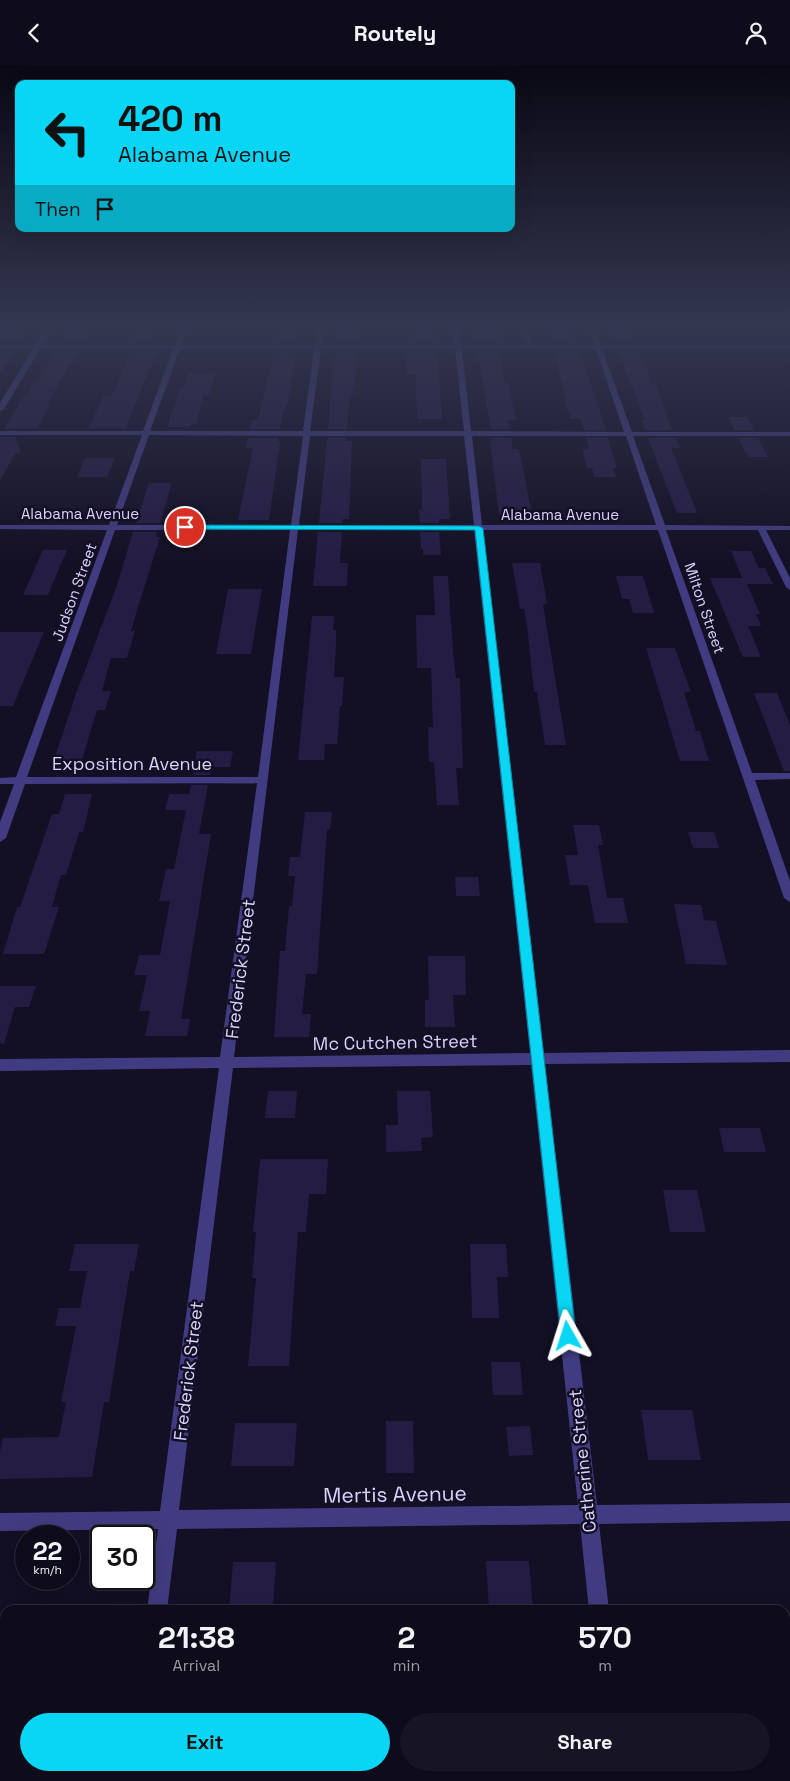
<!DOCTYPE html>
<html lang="en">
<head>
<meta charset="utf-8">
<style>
	body { margin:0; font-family:"Space Grotesk",sans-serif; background:#171424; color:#f1f3f6; height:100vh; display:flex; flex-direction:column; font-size:19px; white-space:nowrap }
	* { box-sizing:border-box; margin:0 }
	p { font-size:16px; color:#9b9ba3 }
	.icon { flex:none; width:28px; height:28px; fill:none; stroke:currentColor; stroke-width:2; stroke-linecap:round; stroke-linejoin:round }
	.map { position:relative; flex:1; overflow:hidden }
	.side { position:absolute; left:0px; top:1540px; width:790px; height:176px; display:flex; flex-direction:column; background:#0e0b1b; border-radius:15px 15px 0 0; box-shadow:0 5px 20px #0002,0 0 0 1px #2e2b3a }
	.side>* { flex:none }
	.guide { position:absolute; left:15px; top:15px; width:500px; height:152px; border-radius:10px; box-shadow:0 5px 20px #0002,0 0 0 1px #2e2b3a; background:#09d6f4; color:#111; overflow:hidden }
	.speed { position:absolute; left:15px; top:1460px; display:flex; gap:10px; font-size:25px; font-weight:700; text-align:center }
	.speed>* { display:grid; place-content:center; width:65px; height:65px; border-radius:50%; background:#0e0b1b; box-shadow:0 5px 20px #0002,0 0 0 1px #2e2b3a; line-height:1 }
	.speed small { font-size:12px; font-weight:400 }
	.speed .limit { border:2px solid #111; border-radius:8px; background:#fff; color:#111 }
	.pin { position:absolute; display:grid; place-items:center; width:42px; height:42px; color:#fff; margin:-21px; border:2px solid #fff; border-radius:50%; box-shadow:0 1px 5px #0007 }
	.me { position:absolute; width:55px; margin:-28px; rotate:354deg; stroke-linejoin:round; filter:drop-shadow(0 0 4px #0008) }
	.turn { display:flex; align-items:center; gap:18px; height:105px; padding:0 20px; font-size:22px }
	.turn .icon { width:65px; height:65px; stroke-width:2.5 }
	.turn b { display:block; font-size:35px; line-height:42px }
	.then { display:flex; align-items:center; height:48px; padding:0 20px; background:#0003; gap:10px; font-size:19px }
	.eta { display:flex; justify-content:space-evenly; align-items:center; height:85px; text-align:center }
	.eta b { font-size:30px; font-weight:800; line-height:35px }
	.action { display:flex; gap:10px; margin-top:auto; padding:10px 20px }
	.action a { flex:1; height:58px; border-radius:30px; background:#09d6f4; color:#111; font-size:20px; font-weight:800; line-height:58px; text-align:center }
	.action a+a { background:#171424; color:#f1f3f6 }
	header { display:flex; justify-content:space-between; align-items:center; height:65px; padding:0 20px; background:#0e0b1b; font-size:22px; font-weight:800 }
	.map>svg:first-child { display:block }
</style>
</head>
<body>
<header><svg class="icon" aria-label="back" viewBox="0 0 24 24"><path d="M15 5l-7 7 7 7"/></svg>Routely<svg class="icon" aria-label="person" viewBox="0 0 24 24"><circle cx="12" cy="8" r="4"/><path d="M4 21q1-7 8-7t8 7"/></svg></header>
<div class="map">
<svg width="790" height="1716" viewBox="0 0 790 1716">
	<rect width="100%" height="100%" fill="#130f24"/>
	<!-- building -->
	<g fill="#251c44">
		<path d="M0,263H29L20,278H0Z"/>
		<path d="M138,263H156L149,278H131Z"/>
		<path d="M413,263H434L437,278H406V273H413Z"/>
		<path d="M474,263H500L502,278H476Z"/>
		<path d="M548,263H569L574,278H552Z"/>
		<path d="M338,265H359L358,278H337Z"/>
		<path d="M67,266H88L82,278H60Z"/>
		<path d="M278,266H299L297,278H276Z"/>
		<path d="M611,266H629L635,278H615Z"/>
		<path d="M0,286H15L0,310Z"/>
		<path d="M55,286H78L47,339H50L37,363L4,364L24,331H26L35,315H38Z"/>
		<path d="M128,286L156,287L126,363H89L103,331H112L129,292H125Z"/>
		<path d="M274,286H296L288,337L285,345H283L280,364H250L252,355H258Z"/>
		<path d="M336,286H358L353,330H349L347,364H328L333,294H335Z"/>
		<path d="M406,286H437L442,354H417L416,310H407Z"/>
		<path d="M477,286H499L505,318H509L516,355H508L510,364H491Z"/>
		<path d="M554,286L580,287L606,365H584L581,354H570Z"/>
		<path d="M618,286H639L652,318H655L672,365H645L642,355H645Z"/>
		<path d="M188,308H216L209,330L204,329L196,359H191L190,362H167L180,324H183Z"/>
		<path d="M728,352H747L754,365H734Z"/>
		<path d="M0,372H16L21,388L15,389L0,416Z"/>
		<path d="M248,373H278V377H280L269,455H238L253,383H246Z"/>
		<path d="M327,373H346V376H352L349,454H343L342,458H319Z"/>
		<path d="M493,373H511L513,384H519L532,450H499L490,375H493Z"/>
		<path d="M586,373H608L617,403H613L616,412H594L592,403H587L582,384H589Z"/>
		<path d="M648,373H676L680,383H671L697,448H677Z"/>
		<path d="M738,373H758L768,392H748Z"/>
		<path d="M85,393H115L107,412H77Z"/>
		<path d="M421,394H446L450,454H439V458H420L419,445H422Z"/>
		<path d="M149,418H172L160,458H136Z"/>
		<path d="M133,467H157L156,472H160L135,552L131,566H135L127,593H111L102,626H111L105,645H97L82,695H54L77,626L116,523Z"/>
		<path d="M318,467H342L340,498H348L347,521H313Z"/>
		<path d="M420,467H439L441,490H423V484H421Z"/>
		<path d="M43,485H67L48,530H23Z"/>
		<path d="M731,486H751L759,503H765L773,519H747L760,549H756L761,561H748L761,592H743L710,513H742Z"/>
		<path d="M512,498H540L547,539H543L566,680H545L537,627H534L527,561L524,544H520Z"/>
		<path d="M433,511H448L453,586L456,613H460L463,703H456L459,740H437L434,697H429L428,662H433L431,603H417L416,550H435Z"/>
		<path d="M616,511H643L654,548H633L629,534H622Z"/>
		<path d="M228,524H262L251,589H216Z"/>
		<path d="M312,551H334L333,565H336V581L334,612H344L342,641H340L337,679H325L324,695H298Z"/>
		<path d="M0,567H44L13,641H0Z"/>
		<path d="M646,583H675L691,627H684L696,666H700L709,696H680Z"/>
		<path d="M754,628H777L790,660V706H784Z"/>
		<path d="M197,686H233L230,702H212L210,710H193Z"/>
		<path d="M191,720H208L199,769H211L181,954H190L187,971H145L150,946H139L147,910H134L139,890H160L170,836H159L166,804H174L186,745H165L169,729H189Z"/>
		<path d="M65,729H92L83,767H79L66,810H61L52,842H59L44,889H3L17,842H20L52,749H59Z"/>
		<path d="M305,747H332L330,764H327L317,909H306L302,949H311L309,972H274L280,886H285L289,841H292L295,811H288L290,792H300Z"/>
		<path d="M573,760H599L603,780H598L607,833H623L628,858H595L588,820H570L565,790H578Z"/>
		<path d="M688,767H714L719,783H693Z"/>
		<path d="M455,812H478L480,831H456Z"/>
		<path d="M674,839L701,840L704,855L716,856L727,900L686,899Z"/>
		<path d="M428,891H465L466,930H453L455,962H425V935H429Z"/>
		<path d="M0,921H36L29,942H15L4,979L0,978Z"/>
		<path d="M268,1026H297L295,1053H265Z"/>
		<path d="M397,1026H430L433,1072L421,1073L422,1086L386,1087V1060H398Z"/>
		<path d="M719,1063H760L766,1087H724Z"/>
		<path d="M260,1094H328L326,1129H309L306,1167H298L289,1301H248L256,1213H252L256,1167H253Z"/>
		<path d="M663,1125H697L706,1167H670Z"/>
		<path d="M75,1179H139L134,1206H130L109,1337H104L92,1412L0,1414V1386L3,1373L59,1372L66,1337H61L76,1261H55L59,1243H80L87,1206H69Z"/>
		<path d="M470,1179H506L508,1212H497L499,1253H472Z"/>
		<path d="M491,1297H520L523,1330H493Z"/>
		<path d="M641,1345H692L701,1395H648Z"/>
		<path d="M386,1356H413L414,1408H386Z"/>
		<path d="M235,1358H297L294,1401H231Z"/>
		<path d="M530,1361L533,1390L509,1391L506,1362Z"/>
		<path d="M486,1496H529L533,1545H489Z"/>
		<path d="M233,1497H276L273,1545H229Z"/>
	</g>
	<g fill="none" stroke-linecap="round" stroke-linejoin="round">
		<!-- service -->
		<path fill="#413c81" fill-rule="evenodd" d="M521,263H527L532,283L527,282Z"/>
		<!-- minor -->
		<g fill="#413c81" fill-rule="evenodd">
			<path d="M46,263H52L42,280H175L181,263H187L181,280H315L317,263H323L321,280H455L453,263H459L461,280H595L589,263H595L601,280H790V284H602L632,367H790V371H633L665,460L790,461V465H766L790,513V525L786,522L758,465H666L752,708H790V714L755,715L790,816V837L784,833L658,465H483L544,988L790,985V997L545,999L597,1440L790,1438V1456L599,1459L609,1545H589L580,1459L177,1464L167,1545H147L158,1464L0,1466V1448L160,1446L219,1003L0,1006V994L220,992L257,718L25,719L6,773L0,777V757L14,719H0V713L16,712L107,465L0,464V460H109L142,370H0V366H143L173,284H40L4,344L0,346V338L33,284H0V280H35ZM180,284H314L303,366H150ZM321,284H455L464,366H310ZM462,284H596L624,367L471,366ZM149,370L303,371L291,460H117ZM310,371H464L474,460H299ZM472,371H626L656,460H482ZM115,465H290L258,712H27ZM298,465H474L530,988L234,992ZM531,1000L578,1440L179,1445L233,1003Z"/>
			<rect x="125" y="1711" width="22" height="5"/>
			<path d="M606,1711H628L629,1716H607Z"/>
		</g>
	</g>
	<!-- sky -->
	<linearGradient id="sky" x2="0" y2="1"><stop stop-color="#0a0814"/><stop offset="0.52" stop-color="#333750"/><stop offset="1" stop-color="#333750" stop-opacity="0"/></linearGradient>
	<rect width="790" height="503" fill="url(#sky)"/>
	<!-- route -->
	<path fill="#09d6f4" stroke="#068b9f" d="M182,460L479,461L483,463L576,1271L574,1277L568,1279L563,1277L561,1271L475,465L185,464L181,462Z"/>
	<g text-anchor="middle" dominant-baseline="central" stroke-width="5" stroke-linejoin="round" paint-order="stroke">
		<!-- far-street labels -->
		<g font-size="15" fill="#dad4fd" stroke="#130f24">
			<text x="80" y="448">Alabama Avenue</text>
			<text x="560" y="449">Alabama Avenue</text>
			<text transform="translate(74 527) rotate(-70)">Judson Street</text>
			<text transform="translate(705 543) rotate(71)">Milton Street</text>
		</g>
		<!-- street labels -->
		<g font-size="18" fill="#dad4fd" stroke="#130f24">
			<text x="132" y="698">Exposition Avenue</text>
			<text transform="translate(240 904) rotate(-83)">Frederick Street</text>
			<text transform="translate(395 977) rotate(-1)">Mc Cutchen Street</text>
			<text transform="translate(188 1306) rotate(-83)">Frederick Street</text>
			<text transform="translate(582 1396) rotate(-96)">Catherine Street</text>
		</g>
		<!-- near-street labels -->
		<g font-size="21" fill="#dad4fd" stroke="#130f24">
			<text transform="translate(395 1429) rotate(-1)">Mertis Avenue</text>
		</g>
	</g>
</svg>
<div class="speed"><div>22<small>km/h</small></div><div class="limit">30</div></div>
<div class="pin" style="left:185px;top:462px;background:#d93025"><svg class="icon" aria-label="arrive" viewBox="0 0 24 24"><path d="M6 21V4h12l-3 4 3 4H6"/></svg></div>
<svg class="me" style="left:568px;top:1271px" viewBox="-20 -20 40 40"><path d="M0-17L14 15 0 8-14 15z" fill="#09d6f4" stroke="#fff" stroke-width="4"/></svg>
<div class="guide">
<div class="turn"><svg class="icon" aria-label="left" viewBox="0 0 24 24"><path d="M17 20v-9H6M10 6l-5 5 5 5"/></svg><div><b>420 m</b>Alabama Avenue</div></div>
<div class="then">Then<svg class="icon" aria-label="arrive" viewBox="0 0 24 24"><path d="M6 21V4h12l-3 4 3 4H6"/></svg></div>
</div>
<section class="side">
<div class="eta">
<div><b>21:38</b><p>Arrival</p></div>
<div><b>2</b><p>min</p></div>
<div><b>570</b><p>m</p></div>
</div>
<div class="action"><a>Exit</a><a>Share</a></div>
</section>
</div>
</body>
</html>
